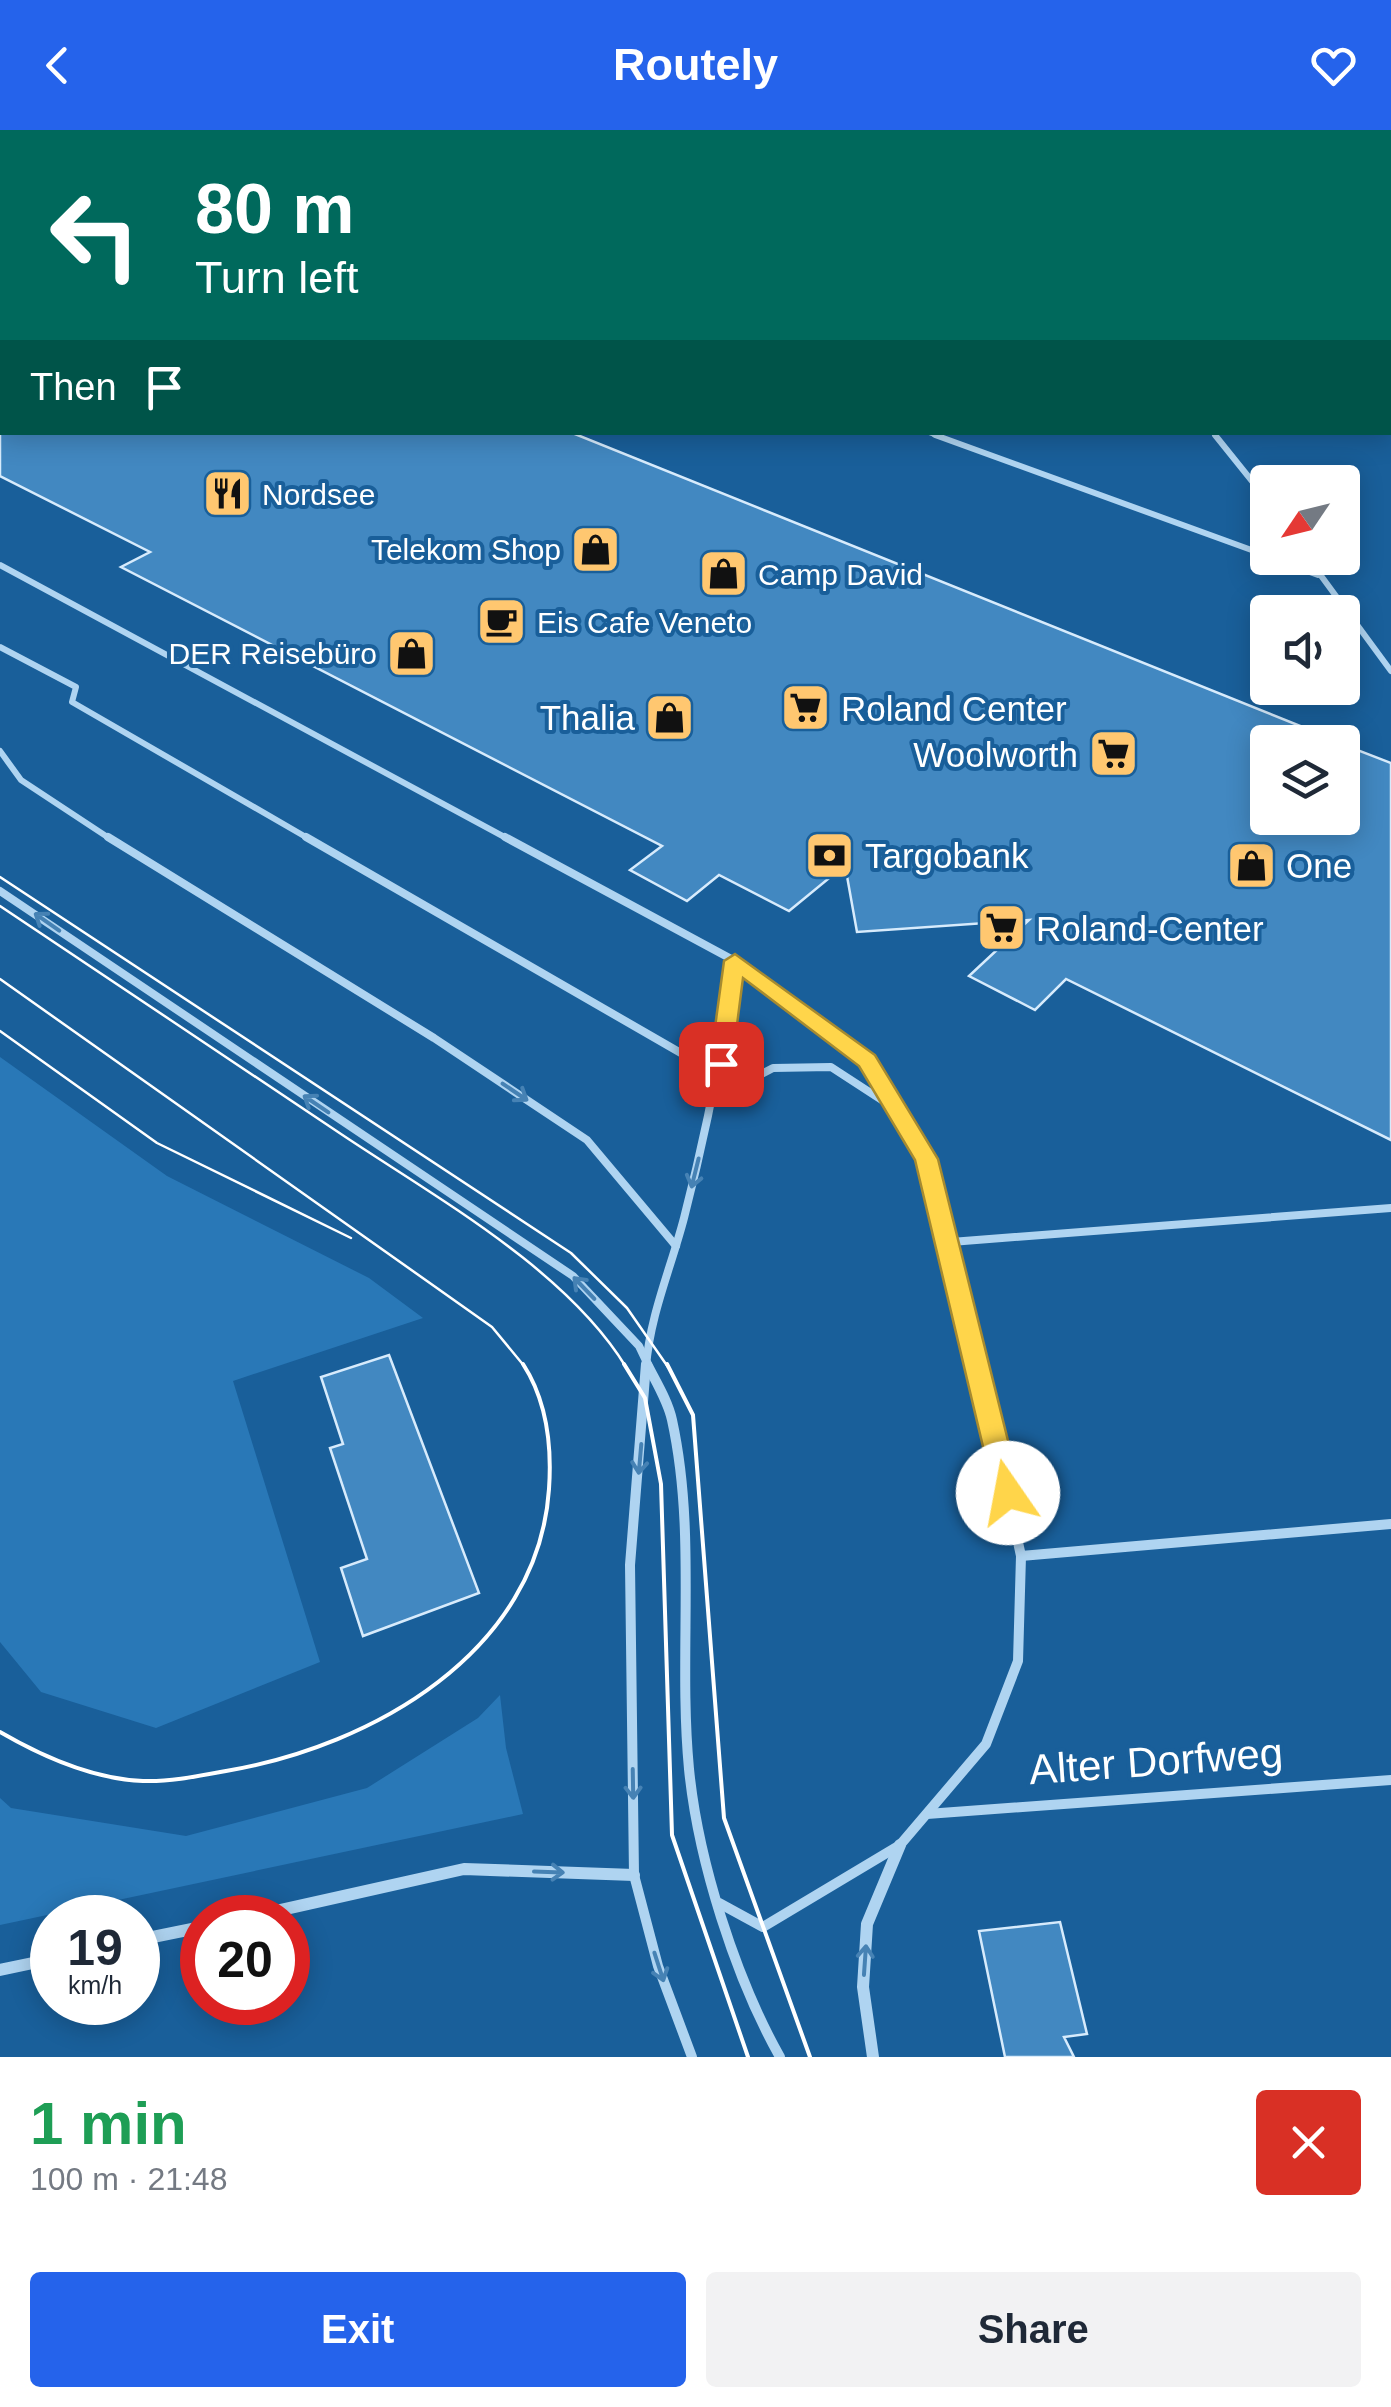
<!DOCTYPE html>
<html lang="en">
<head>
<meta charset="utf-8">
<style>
	body { margin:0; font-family:Helvetica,sans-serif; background:#f2f2f3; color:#1f2937; height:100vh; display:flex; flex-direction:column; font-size:38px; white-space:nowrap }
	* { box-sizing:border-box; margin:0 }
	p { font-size:32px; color:#747a83 }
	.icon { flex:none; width:55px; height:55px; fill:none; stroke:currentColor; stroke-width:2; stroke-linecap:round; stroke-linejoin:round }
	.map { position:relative; height:1927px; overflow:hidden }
	.sheet { display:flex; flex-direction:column; background:#fff; flex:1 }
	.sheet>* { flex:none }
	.banner { position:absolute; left:0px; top:0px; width:1392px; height:305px; box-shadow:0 5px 25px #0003; background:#00695c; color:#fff; overflow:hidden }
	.needle { width:65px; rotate:235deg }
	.fabs { position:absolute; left:1250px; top:335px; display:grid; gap:20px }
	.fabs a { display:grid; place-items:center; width:110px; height:110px; border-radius:10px; background:#fff; box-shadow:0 5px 25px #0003; font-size:50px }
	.speed { position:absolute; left:30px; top:1765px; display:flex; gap:20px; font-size:50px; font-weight:700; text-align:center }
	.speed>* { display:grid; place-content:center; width:130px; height:130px; border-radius:50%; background:#fff; box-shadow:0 5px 25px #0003; line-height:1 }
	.speed small { font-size:25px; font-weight:400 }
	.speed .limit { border:15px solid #d22; background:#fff; color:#111 }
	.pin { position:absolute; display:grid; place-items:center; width:85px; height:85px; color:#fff; margin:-42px; border-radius:20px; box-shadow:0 5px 15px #0006 }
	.me { position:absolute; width:110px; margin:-55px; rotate:348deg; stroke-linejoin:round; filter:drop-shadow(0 0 8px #0008) }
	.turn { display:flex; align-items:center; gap:35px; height:210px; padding:0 30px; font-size:45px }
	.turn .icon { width:130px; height:130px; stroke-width:2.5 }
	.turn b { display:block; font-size:70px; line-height:85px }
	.then { display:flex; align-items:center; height:95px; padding:0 30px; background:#0003; gap:20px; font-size:38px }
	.round { display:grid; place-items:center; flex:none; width:105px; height:105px; border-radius:10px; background:#f2f2f3 }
	.summary { display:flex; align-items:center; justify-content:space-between; height:170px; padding:0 30px }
	h1 { font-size:60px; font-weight:800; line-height:75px; color:#1e9e55 }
	.action { display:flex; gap:20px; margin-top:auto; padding:20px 30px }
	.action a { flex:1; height:115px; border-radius:10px; background:#2563eb; color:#fff; font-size:40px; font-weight:800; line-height:115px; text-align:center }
	.action a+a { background:#f2f2f3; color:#1f2937 }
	header { display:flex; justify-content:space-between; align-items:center; height:130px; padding:0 30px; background:#2563eb; color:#fff; font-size:45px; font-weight:800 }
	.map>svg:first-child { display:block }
</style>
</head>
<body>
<header><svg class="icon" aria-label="back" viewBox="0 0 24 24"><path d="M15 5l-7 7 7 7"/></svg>Routely<svg class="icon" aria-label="heart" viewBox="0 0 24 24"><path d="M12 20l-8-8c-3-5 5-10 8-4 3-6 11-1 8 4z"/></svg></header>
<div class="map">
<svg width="1391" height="1927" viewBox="0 0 1391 1927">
	<rect width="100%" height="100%" fill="#195f9a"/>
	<!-- green -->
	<g fill="#2978b7">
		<path d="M0,927L167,1046L369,1148L423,1188L233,1251L320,1532L156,1598L41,1562L0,1512Z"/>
		<path d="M500,1565L506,1618L523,1684L0,1795V1668L11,1678L186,1706L367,1658L478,1588Z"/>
	</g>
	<!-- building -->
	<g fill="#4288c1" stroke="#d7ebfc" stroke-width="2.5">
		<path d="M0,302H570L1340,612H1268V688H1342V614L1391,633V1010L1066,849L1035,880L969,846L1029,790L857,802L845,735L789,781L719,745L687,771L630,740L662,716L121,437L150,422L0,346Z"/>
		<path d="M389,1225L479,1463L363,1506L341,1438L367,1429L330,1318L343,1314L321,1247Z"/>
		<path d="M1060,1792L1087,1904L1064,1907L1074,1927H1005L979,1801Z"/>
	</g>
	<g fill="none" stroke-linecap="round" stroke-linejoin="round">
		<!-- lane-far3 -->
		<g stroke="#afd4f1" stroke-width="4">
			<path d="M386,0L393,2"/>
			<path d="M246,2L253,0"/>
			<path d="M926,302L942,308"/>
			<path d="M1213,302L1217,308"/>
		</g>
		<!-- lane-far2 -->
		<g stroke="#afd4f1" stroke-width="6">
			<path d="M935,305L1268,426"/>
			<path d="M1215,305L1268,371"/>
			<path d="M1271,428L1318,445"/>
			<path d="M1308,428L1391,541"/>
			<path d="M0,435L510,710"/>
			<path d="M0,517L76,557L72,572L311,710"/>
			<path d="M0,621L21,650L112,710"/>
		</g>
		<!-- lane-far1 -->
		<g stroke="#afd4f1" stroke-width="8">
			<path d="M108,707L434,908L587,1010L676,1116"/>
			<path d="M306,707L719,945"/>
			<path d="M505,707L735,831L867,930L926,1029L963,1159L980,1237"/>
			<path d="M0,761L573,1146L639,1216L649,1237"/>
			<path d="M713,969L773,938L831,937L894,978"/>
			<path d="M951,1112L1391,1078"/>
			<path d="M646,1237C650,1185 671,1138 684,1088C706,1003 723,918 735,831"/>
		</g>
		<!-- lane -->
		<g stroke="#afd4f1" stroke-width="10">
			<path d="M646,1234L630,1435L634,1745L658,1836L692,1927"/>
			<path d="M647,1234C656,1252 668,1271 672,1290C697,1404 678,1523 689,1639C698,1730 735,1847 780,1927"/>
			<path d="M1021,1426L1391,1394"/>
			<path d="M927,1684L1391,1650"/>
			<path d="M719,1773L763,1797L900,1715L986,1614L1018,1531L1021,1426L979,1234"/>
		</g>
		<!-- street -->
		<g stroke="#afd4f1" stroke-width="12">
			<path d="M245,1788L464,1739L634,1745"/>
			<path d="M138,1810L202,1797"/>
			<path d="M0,1840L52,1829"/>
			<path d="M873,1927L863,1857L867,1794L900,1715"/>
		</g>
		<!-- tram-far1 -->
		<g stroke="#fff" stroke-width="2.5">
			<path d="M0,747L571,1123L627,1178L668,1237"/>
			<path d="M0,776C114,852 227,928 341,1004C435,1067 566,1139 626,1237"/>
			<path d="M0,849L492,1197L525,1237"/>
			<path d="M0,901L157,1013L351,1108"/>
		</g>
		<!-- tram -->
		<g stroke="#fff" stroke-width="4">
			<path d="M624,1234L645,1268L661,1354L672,1705L748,1927"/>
			<path d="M667,1234L693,1285L724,1688L810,1927"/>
			<path d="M0,1602C43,1627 92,1649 143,1651C170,1652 199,1646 226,1641C373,1616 538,1522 549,1359C552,1316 547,1271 523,1234"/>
		</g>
	</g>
	<!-- one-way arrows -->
	<defs><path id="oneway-shaft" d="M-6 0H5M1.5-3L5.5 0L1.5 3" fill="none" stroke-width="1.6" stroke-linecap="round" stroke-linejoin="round" transform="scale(2.5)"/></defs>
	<g stroke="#4682b4">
		<use href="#oneway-shaft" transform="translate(47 792) rotate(-145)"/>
		<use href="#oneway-shaft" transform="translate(515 962) rotate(34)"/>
		<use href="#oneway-shaft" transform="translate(316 974) rotate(-146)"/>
		<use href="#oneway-shaft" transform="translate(695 1043) rotate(104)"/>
		<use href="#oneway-shaft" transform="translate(584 1158) rotate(-134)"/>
		<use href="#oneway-shaft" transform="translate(640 1329) rotate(95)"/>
		<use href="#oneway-shaft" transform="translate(633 1654) rotate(89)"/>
		<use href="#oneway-shaft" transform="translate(549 1742) rotate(2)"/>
		<use href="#oneway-shaft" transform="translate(865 1830) rotate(-86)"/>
		<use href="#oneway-shaft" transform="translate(659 1837) rotate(72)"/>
	</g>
	<!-- route -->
	<path fill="#ffd54a" stroke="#a68a30" stroke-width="2.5" d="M735,824L875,925L938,1029L1021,1363L1017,1371L1008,1375L998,1371L994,1363L915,1030L859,936L743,848L732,934L721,941L710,934L724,831Z"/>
	<!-- icons -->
	<defs>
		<symbol id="restaurant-square" viewBox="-11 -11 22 22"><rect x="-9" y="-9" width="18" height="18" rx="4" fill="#ffc770" stroke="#195f9a"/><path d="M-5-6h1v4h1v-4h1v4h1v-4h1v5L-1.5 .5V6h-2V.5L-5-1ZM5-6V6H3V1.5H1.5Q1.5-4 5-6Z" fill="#111"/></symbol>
		<symbol id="shop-square" viewBox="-11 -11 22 22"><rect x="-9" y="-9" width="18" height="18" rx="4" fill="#ffc770" stroke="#195f9a"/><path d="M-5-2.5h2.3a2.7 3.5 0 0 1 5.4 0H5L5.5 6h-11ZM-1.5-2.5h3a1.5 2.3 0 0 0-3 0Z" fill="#111"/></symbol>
		<symbol id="cafe-square" viewBox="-11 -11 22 22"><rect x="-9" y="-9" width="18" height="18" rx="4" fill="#ffc770" stroke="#195f9a"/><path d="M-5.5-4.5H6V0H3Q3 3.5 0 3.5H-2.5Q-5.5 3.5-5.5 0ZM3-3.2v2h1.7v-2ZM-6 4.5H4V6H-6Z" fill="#111"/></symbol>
		<symbol id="supermarket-square" viewBox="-11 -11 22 22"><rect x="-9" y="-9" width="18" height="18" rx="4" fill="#ffc770" stroke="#195f9a"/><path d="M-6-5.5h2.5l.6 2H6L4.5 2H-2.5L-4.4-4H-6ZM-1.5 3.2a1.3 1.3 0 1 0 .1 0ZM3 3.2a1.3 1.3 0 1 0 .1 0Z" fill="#111"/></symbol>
		<symbol id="bank-square" viewBox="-11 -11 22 22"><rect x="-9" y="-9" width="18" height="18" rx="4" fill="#ffc770" stroke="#195f9a"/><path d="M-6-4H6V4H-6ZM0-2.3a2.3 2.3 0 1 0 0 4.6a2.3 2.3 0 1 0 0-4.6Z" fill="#111"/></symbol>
	</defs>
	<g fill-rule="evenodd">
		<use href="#restaurant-square" x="200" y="336" width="55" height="55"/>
		<use href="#shop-square" x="568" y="392" width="55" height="55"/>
		<use href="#shop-square" x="696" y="416" width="55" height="55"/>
		<use href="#cafe-square" x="474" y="464" width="55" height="55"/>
		<use href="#shop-square" x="384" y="496" width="55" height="55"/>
		<use href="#supermarket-square" x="778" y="550" width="55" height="55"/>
		<use href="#shop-square" x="642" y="560" width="55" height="55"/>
		<use href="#supermarket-square" x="1086" y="596" width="55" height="55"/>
		<use href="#bank-square" x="802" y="698" width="55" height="55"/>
		<use href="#shop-square" x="1224" y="708" width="55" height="55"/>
		<use href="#supermarket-square" x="974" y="770" width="55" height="55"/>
	</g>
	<g text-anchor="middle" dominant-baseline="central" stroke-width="8" stroke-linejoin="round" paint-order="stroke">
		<!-- far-poi labels -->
		<g font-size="30" fill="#fff" stroke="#195f9a" text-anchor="start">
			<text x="262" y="364">Nordsee</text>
			<text x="561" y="419" text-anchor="end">Telekom Shop</text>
			<text x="758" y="444">Camp David</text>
			<text x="537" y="492">Eis Cafe Veneto</text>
			<text x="377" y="523" text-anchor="end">DER Reisebüro</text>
		</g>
		<!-- poi labels -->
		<g font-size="35" fill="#fff" stroke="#195f9a" text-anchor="start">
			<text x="841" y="578">Roland Center</text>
			<text x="635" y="587" text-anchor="end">Thalia</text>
			<text x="1078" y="624" text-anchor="end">Woolworth</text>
			<text x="865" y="725">Targobank</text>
			<text x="1286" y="735">One</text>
			<text x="1036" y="798">Roland-Center</text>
		</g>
		<!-- near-street labels -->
		<g font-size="42" fill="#fff" stroke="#195f9a">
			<text transform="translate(1156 1631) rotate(-4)">Alter Dorfweg</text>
		</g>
	</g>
</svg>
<div class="fabs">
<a><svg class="needle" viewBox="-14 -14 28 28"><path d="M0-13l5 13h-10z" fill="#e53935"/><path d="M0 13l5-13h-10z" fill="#747a83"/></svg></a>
<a><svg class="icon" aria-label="sound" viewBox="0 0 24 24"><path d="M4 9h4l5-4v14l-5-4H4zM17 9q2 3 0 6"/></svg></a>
<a><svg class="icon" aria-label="layers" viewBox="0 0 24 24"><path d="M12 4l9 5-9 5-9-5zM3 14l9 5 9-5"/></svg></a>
</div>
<div class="speed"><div>19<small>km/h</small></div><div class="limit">20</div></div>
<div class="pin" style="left:721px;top:934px;background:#d93025"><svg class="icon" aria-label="arrive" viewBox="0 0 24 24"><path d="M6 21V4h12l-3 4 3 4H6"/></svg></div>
<svg class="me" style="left:1008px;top:1363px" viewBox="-20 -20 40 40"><circle r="19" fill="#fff"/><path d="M0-13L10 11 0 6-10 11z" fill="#ffd54a"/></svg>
<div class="banner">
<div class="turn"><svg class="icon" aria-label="left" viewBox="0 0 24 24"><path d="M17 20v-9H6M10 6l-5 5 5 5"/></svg><div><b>80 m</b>Turn left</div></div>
<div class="then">Then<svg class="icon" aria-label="arrive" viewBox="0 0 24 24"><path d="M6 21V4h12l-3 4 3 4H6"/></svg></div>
</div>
</div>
<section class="sheet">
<div class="summary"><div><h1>1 min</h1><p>100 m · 21:48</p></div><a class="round" style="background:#d93025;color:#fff"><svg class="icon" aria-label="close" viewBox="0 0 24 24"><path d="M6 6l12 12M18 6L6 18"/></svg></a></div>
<div class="action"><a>Exit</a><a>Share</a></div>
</section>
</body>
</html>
